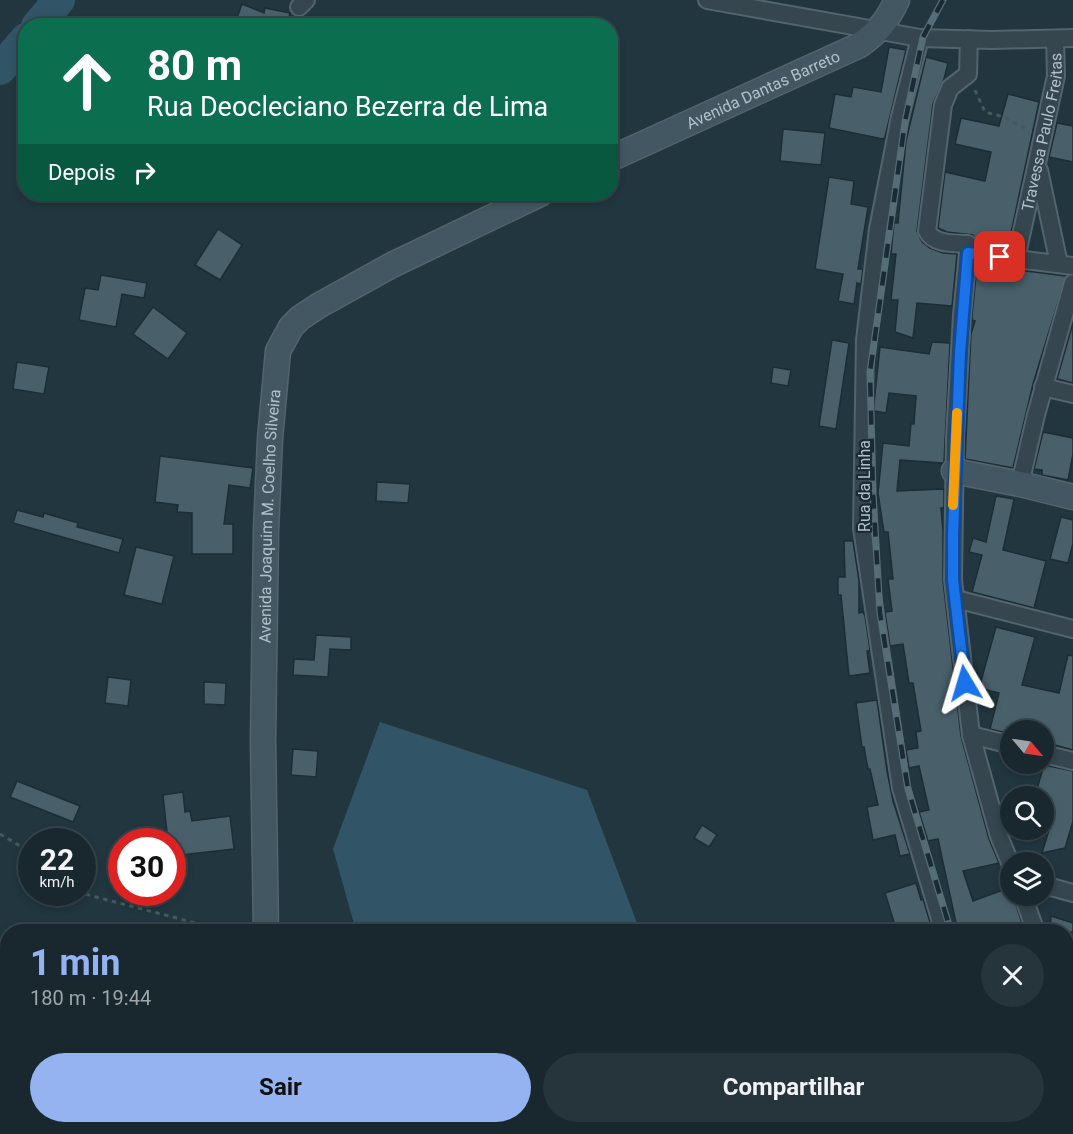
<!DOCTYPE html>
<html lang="pt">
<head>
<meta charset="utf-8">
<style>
	body { margin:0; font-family:Roboto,sans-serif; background:#26343b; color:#f1f3f6; height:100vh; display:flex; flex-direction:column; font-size:22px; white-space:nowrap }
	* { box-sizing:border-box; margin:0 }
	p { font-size:20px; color:#9fa6aa }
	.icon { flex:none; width:33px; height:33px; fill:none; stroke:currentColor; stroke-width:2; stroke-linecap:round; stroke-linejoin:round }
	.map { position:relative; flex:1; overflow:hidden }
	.details { position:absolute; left:0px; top:924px; width:1074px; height:210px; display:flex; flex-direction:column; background:#19282f; border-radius:24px 24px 0 0; box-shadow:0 3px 9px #0003,0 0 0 2px #37444b }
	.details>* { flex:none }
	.banner { position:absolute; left:18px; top:18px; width:600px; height:183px; border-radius:24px; box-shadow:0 3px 9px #0003,0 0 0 2px #37444b; background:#0b6e4f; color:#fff; overflow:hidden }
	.needle { width:39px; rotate:119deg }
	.controls { position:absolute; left:1000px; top:720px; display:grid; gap:12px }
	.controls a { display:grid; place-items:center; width:54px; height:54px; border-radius:50%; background:#19282f; box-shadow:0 3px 9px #0003,0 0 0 2px #37444b; font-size:30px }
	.speed { position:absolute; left:18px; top:828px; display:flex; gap:12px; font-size:30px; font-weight:700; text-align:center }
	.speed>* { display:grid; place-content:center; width:78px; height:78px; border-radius:50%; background:#19282f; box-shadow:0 3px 9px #0003,0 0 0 2px #37444b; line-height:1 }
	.speed small { font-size:15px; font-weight:400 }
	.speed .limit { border:9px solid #d22; background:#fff; color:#111 }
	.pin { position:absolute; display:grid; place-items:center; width:51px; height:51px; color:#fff; margin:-26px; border-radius:12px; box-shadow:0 3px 9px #0006 }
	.me { position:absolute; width:66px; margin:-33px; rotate:353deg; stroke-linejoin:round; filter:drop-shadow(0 0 4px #0008) }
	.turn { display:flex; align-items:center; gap:21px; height:126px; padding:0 30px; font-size:27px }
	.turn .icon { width:78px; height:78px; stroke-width:2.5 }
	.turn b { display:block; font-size:42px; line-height:51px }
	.then { display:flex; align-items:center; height:57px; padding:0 30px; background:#0003; gap:12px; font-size:22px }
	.round { display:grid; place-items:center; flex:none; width:63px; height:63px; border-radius:32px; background:#26343b }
	.summary { display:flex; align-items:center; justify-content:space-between; height:102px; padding:0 30px }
	h1 { font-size:36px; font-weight:700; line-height:45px; color:#95b2f1 }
	.cta { display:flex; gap:12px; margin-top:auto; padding:12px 30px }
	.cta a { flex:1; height:69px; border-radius:36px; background:#95b2f1; color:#111; font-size:24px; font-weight:700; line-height:69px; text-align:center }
	.cta a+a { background:#26343b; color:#f1f3f6 }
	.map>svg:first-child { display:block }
</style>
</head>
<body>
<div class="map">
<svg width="1073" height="1134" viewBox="0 0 1073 1134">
	<rect width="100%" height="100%" fill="#21363f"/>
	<!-- water -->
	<g fill="#315566">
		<path d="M380,722L587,790L640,931H356L333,849Z"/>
		<path d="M400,1127L573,1126V1134H402Z"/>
	</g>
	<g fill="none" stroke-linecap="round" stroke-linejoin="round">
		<!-- river -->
		<g stroke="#315566" stroke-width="32">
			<path d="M37,26L59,0"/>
			<path d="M0,69L26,39"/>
		</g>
	</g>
	<!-- building -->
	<g fill="#49606b" stroke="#1c2d36" stroke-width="1.5">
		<path d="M242,4L264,13L265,8L290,13L288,22L294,26H234Z"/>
		<path d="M889,47L906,50L885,137L883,139L829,128L835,94L851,97L853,87L881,92Z"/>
		<path d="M926,57L948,63L944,79L933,104L917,231L922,242L930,248L943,253L957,254L952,306L917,303L913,338L895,332L898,300H891L896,254H891L894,223H898L906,141Z"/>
		<path d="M1008,94L1039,102L1008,247L978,244L973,235L947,232L938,228L945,172L985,181L991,152L955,144L961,118L999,126Z"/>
		<path d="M1057,123L1073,126V162L1049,157Z"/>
		<path d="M783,129L825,133L821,165L780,161Z"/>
		<path d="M829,177L854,181L851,204L868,207L858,269H863L861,284L857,283L854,304L838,301L843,274L815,269Z"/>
		<path d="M218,229L242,245L220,280L195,265Z"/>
		<path d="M977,265L1066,276L1033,384L1013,468L965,459L971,334L975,321L972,320V316Z"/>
		<path d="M101,275L147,283L144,298L122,294L116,327L79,320L85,288L98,290Z"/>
		<path d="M153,307L187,333L168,359L133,334Z"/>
		<path d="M1073,323V383L1057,379Z"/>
		<path d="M832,340L849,343L836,429L819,426Z"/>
		<path d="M932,342L950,343L944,461L943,463L900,460L897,491L944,489V508H941L943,531V581L961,736L989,839L999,863L963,871L973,901L1011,887V896H1013L1025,932H958L938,839L928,841L919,812L929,810L919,766L909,768L906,750L918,748L916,732L921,731L913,683H909L903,644L890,646L885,612L892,611L888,579H893L888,532H884L878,493L883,443L909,446L911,424H914L916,396L889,393L886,413L874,411V403L880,347L929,354Z"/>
		<path d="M17,362L49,367L44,394L13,389Z"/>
		<path d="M773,367L791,370L788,386L771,383Z"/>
		<path d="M1043,432L1073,438V454L1068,480L1042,475V470L1034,469Z"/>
		<path d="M160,456L253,468L250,488L229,485L224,524H233V554H192V513L177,512L178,505L155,502Z"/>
		<path d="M377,482L410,484L408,503L376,501Z"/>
		<path d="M996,496L1014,499L1003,550L1046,561L1034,608L972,592L982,555L969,552L973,538L986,542Z"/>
		<path d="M17,510L43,517L44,513L78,523L77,527L123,539L119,553L13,523Z"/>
		<path d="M1061,517L1073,520V543L1068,563L1050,559Z"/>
		<path d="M844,541H853L859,581V613L863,612L865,616L870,650L867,651L870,673L849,676L841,595H838V577H845Z"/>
		<path d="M136,547L174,556L162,604L124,595Z"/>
		<path d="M996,627L1035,637L1022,685L1059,693L1068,655L1073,656V750L1044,742V730H1011V734L990,729L999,693L979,688Z"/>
		<path d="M316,635L351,637V650L330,649L328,677L293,675L294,659L314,660Z"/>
		<path d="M108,677L131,680L128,706L105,703Z"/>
		<path d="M204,682L226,683L225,705L204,704Z"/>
		<path d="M877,700L887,771L893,801L910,854L900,856L895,835L873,840L867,807L878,805L870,769H868L864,747H862L856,703Z"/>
		<path d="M293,749L318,751L316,777L291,775Z"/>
		<path d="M1044,765L1073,771V821L1065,848L1042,853L1053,817L1044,815V796H1035Z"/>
		<path d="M17,781L80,806L73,822L10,797Z"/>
		<path d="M183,792L185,812L190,811L192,821L230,816L234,849L172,856V842H168L163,795Z"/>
		<path d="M702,825L717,835L709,847L694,838Z"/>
		<path d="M916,883L921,900L923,899L933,932H897L885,893Z"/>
		<path d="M1051,916L1073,923V932H1050Z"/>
	</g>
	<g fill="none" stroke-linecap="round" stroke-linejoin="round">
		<defs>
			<g id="street">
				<path d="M707,0L920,38L992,40L1073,38"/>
				<path d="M299,7L306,0"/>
				<path d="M920,38L900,117L878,229L865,340L862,528L901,788L944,932"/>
				<path d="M1039,170L1059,264"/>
				<path d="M968,253V244C955,243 934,245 927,231L943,105L950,88L968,74L969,39"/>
				<path id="s1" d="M1016,259L1056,76L1055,39"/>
				<path d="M1043,387L1073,394"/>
				<path d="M1020,484L1036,415L1073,283"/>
				<path d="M956,599L1073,629"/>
				<path d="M971,735L1011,745"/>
				<path d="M1044,754L1073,761"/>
				<path d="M1011,865L999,836L971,735L953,580L955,438L962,315L968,253L1073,266"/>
				<path d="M1044,885L1073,893"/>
				<path d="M1023,896L1036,932"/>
				<path d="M1066,1007L1073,1023"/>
				<path d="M1009,1126L1012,1134"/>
			</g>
			<g id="secondary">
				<path id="s2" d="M610,159L860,45C879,31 887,21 897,0"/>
				<path d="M954,471L1020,484L1073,497"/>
				<path id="s3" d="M266,932L263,740L266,531L270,439L278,351L291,327L300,318L318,306L392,265L540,194"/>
				<path d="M301,1126L302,1134"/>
			</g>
		</defs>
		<!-- street casing -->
		<use href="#street" stroke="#53646d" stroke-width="20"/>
		<!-- secondary casing -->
		<use href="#secondary" stroke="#53646d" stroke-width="27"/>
		<!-- path -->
		<g stroke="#415c58" stroke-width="3" stroke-dasharray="4.5 4.5" stroke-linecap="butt">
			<path d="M975,90L985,112L1004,117L1028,130"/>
			<path d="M0,834L32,853"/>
			<path d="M77,892L207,926L246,925"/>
		</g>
		<!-- street -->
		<use href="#street" stroke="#35464f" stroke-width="16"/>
		<!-- secondary -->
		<use href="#secondary" stroke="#425762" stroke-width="24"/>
		<defs>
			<g id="rail">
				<path d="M943,0L923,37L905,122L870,372L873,493L880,613L908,789L951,932"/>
				<path d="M1018,1126L1020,1134"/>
			</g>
		</defs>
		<!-- rail casing -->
		<use href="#rail" stroke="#566c76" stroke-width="7"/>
		<!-- rail -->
		<use href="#rail" stroke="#1a2b34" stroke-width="4.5" stroke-dasharray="14" stroke-linecap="butt"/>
	</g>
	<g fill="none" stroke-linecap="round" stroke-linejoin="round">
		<defs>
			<path id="route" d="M965,683L953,580V534L960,352L968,253L1000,257"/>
		</defs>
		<!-- route casing -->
		<use href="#route" stroke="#114b97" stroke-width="15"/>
		<!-- route -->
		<use href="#route" stroke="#1a73e8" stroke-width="10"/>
		<!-- slow -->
		<path stroke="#f59e0b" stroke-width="10" d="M953,505L957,413"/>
	</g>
	<g text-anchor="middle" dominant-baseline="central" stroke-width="4.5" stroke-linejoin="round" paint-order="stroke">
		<!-- street labels -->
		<g font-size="16" fill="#b1c1ca" stroke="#1a2b34">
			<text stroke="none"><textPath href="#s2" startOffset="168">Avenida Dantas Barreto</textPath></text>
			<text stroke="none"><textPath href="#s1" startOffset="130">Travessa Paulo Freitas</textPath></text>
			<text transform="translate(864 486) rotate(-90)">Rua da Linha</text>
			<text stroke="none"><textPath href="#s3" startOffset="416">Avenida Joaquim M. Coelho Silveira</textPath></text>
		</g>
	</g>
</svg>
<div class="controls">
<a><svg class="needle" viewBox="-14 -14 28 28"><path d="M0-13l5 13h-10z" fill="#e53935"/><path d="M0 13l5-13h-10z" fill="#9fa6aa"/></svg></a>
<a><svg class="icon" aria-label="search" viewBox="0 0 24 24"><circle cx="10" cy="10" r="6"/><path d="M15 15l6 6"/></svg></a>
<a><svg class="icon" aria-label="layers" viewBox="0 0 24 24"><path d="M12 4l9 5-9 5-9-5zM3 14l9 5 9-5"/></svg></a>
</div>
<div class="speed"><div>22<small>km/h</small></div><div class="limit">30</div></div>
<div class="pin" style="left:1000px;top:257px;background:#d93025"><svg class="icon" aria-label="arrive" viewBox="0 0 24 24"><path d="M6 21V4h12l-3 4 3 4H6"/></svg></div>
<svg class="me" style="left:965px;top:683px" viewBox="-20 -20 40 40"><path d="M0-17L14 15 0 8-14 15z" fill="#1a73e8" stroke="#fff" stroke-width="4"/></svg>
<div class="banner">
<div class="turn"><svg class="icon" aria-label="ahead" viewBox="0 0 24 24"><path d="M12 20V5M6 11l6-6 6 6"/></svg><div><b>80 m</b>Rua Deocleciano Bezerra de Lima</div></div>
<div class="then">Depois<svg class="icon" aria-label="right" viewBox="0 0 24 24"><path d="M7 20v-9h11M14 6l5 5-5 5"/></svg></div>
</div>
<section class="details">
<div class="summary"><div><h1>1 min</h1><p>180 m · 19:44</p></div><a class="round"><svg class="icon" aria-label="close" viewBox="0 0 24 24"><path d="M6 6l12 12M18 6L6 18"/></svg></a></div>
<div class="cta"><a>Sair</a><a>Compartilhar</a></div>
</section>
</div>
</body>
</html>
